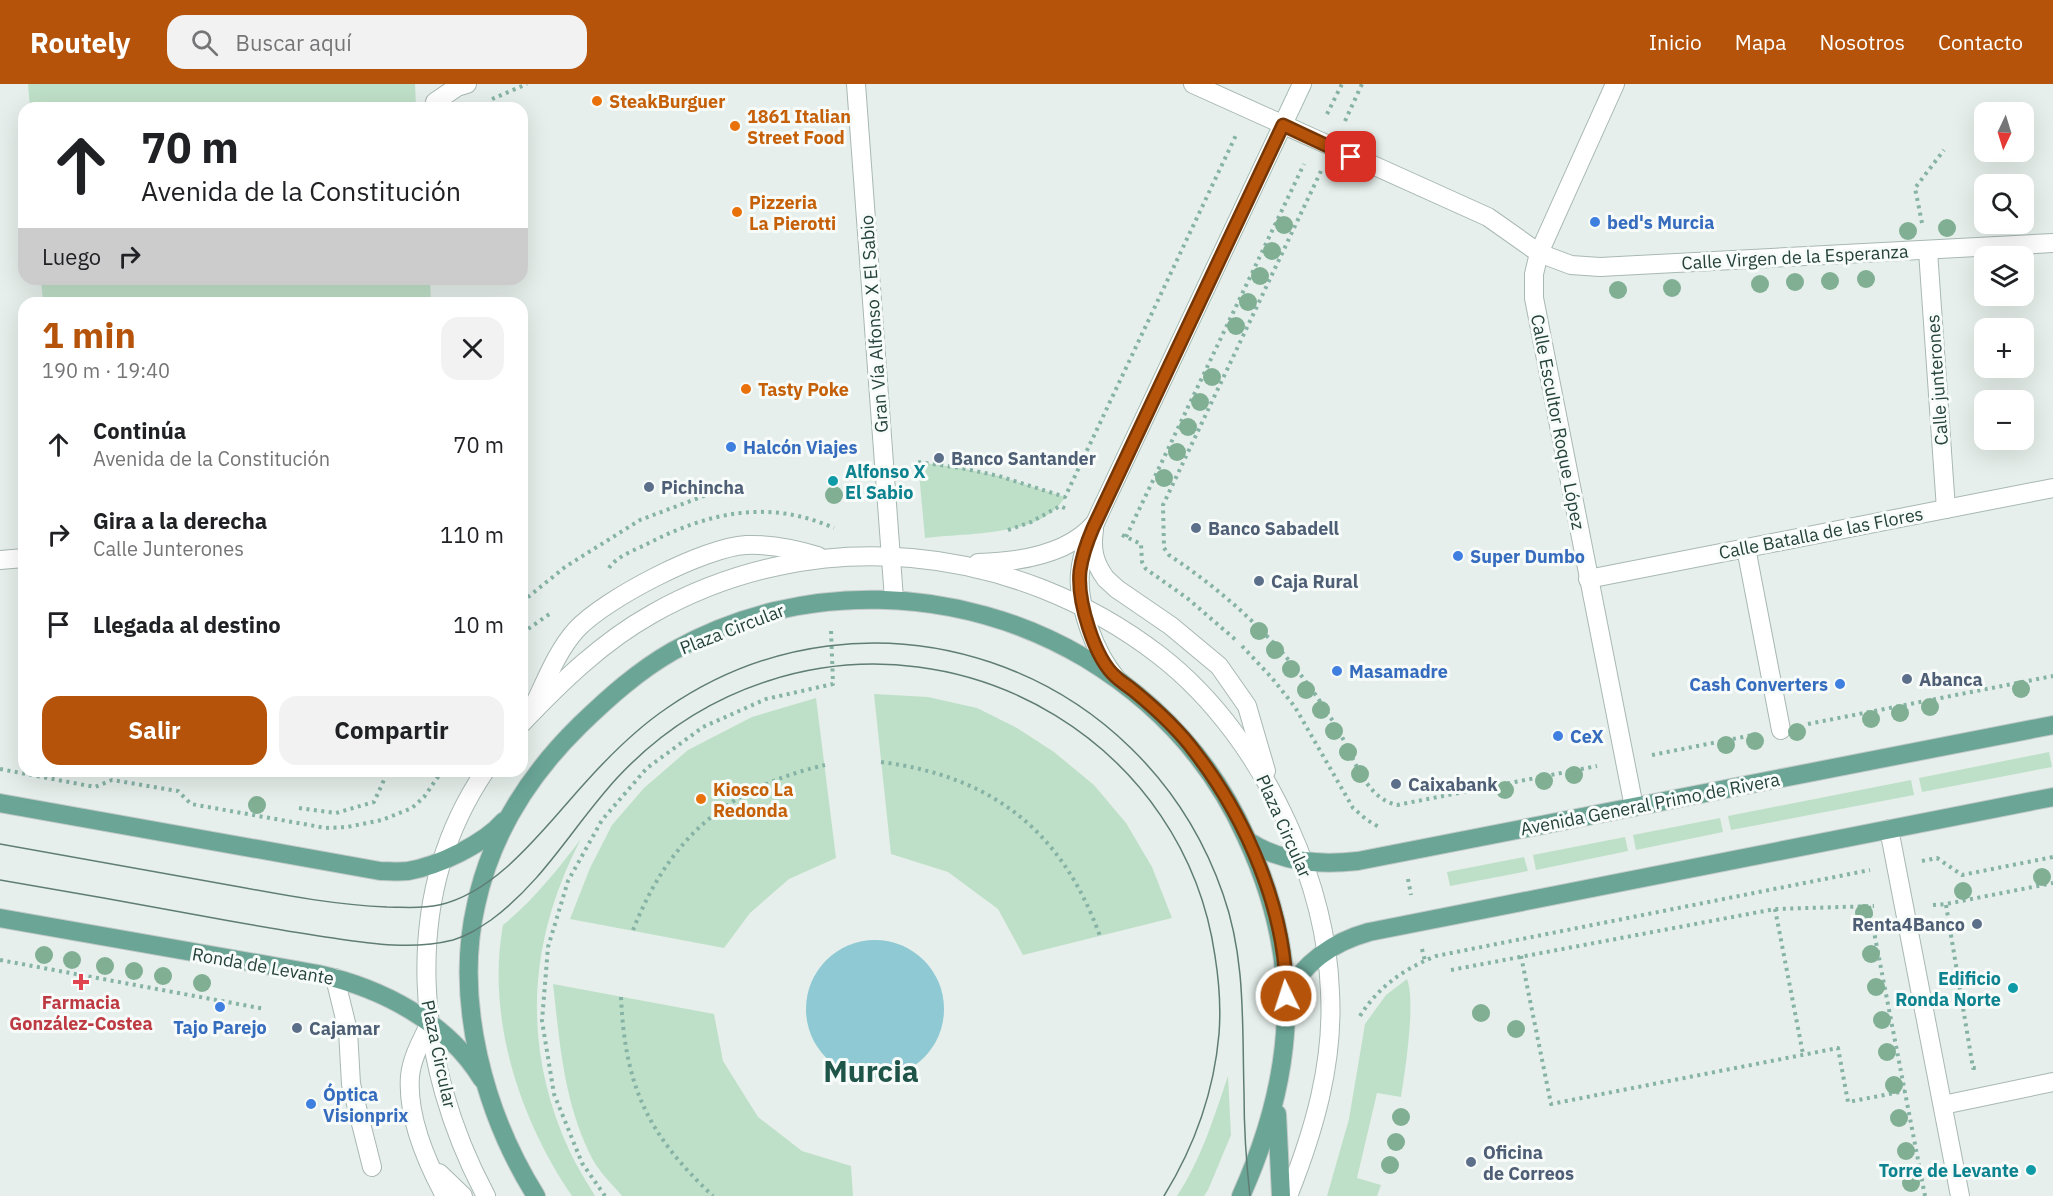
<!DOCTYPE html>
<html lang="es">
<head>
<meta charset="utf-8">
<style>
	body { margin:0; font-family:"IBM Plex Sans",sans-serif; background:#f2f2f2; color:#202124; height:100vh; display:flex; flex-direction:column; font-size:22px; white-space:nowrap }
	* { box-sizing:border-box; margin:0 }
	p { font-size:20px; color:#757577 }
	.icon { flex:none; width:33px; height:33px; fill:none; stroke:currentColor; stroke-width:2; stroke-linecap:round; stroke-linejoin:round }
	.map { position:relative; flex:1; overflow:hidden }
	.sheet { position:absolute; left:18px; top:213px; width:510px; height:480px; display:flex; flex-direction:column; background:#fff; border-radius:18px; box-shadow:0 6px 24px #0002 }
	.sheet>* { flex:none }
	.top-card { position:absolute; left:18px; top:18px; width:510px; height:183px; border-radius:18px; box-shadow:0 6px 24px #0002; background:#fff; color:#202124; overflow:hidden }
	.needle { width:39px; rotate:184deg }
	.fabs { position:absolute; left:1974px; top:18px; display:grid; gap:12px }
	.fabs a { display:grid; place-items:center; width:60px; height:60px; border-radius:12px; background:#fff; box-shadow:0 6px 24px #0002; font-size:30px }
	.pin { position:absolute; display:grid; place-items:center; width:51px; height:51px; color:#fff; margin:-26px; border-radius:12px; box-shadow:0 3px 9px #0006 }
	.me { position:absolute; width:66px; margin:-33px; rotate:356deg; stroke-linejoin:round; filter:drop-shadow(0 0 4px #0008) }
	.turn { display:flex; align-items:center; gap:21px; height:126px; padding:0 24px; font-size:27px }
	.turn .icon { width:78px; height:78px; stroke-width:2.5 }
	.turn b { display:block; font-size:42px; line-height:51px }
	.then { display:flex; align-items:center; height:57px; padding:0 24px; background:#0003; gap:12px; font-size:22px }
	.round { display:grid; place-items:center; flex:none; width:63px; height:63px; border-radius:18px; background:#f2f2f2 }
	.overview { display:flex; align-items:center; justify-content:space-between; height:102px; padding:0 24px }
	h1 { font-size:36px; font-weight:700; line-height:45px; color:#b45309 }
	.primary-button { display:flex; gap:12px; margin-top:auto; padding:12px 24px }
	.primary-button a { flex:1; height:69px; border-radius:18px; background:#b45309; color:#fff; font-size:24px; font-weight:700; line-height:69px; text-align:center }
	.primary-button a+a { background:#f2f2f2; color:#202124 }
	ul { padding:0; list-style:none }
	li { display:flex; align-items:center; gap:18px; height:90px; padding:0 24px }
	li div { flex:1 }
	li b { display:block; font-size:22px }
	li em { font-style:normal }
	header { display:flex; align-items:center; gap:36px; box-sizing:border-box; height:84px; padding:0 30px; background:#b45309; color:#fff }
	header strong { font-size:28px }
	nav { display:flex; gap:33px; margin-inline-start:auto; font-size:21px }
	.search { width:420px; height:54px; background:#f2f2f2; display:flex; align-items:center; gap:15px; box-sizing:border-box; padding:0 21px; border-radius:18px; color:#757577; font-size:22px }
	.map>svg:first-child { display:block }
</style>
</head>
<body>
<header>
<strong>Routely</strong>
<div class="search"><svg class="icon" aria-label="search" viewBox="0 0 24 24"><circle cx="10" cy="10" r="6"/><path d="M15 15l6 6"/></svg>Buscar aquí</div>
<nav><a>Inicio</a><a>Mapa</a><a>Nosotros</a><a>Contacto</a></nav>
</header>
<div class="map">
<svg width="2053" height="1112" viewBox="0 0 2053 1112">
	<rect width="100%" height="100%" fill="#e6efeb"/>
	<!-- green -->
	<g fill="#bfe0c8">
		<path d="M28,0H415L416,24H30Z"/>
		<path d="M41,195H430L431,219H43Z"/>
		<path d="M918,378L960,384L999,392L1065,413C1042,453 965,449 925,454Z"/>
		<path d="M874,610L928,613L977,624L1017,644L1054,668L1094,701L1126,739L1152,783L1172,834L1023,871L998,825L948,788L891,770Z"/>
		<path d="M816,614L836,774L789,795L750,829L724,864L570,835L590,784L612,741L644,704L688,666L752,633Z"/>
		<path d="M2049,668L2052,683L1922,708L1919,694Z"/>
		<path d="M1911,696L1914,711L1731,746L1728,732Z"/>
		<path d="M1720,734L1723,748L1636,766L1633,751Z"/>
		<path d="M1625,753L1628,767L1536,786L1533,771Z"/>
		<path d="M581,755C528,856 521,963 570,1068C577,1083 587,1098 595,1112H572C520,1036 486,934 503,841C534,816 557,786 581,755Z"/>
		<path d="M1524,773L1528,787L1450,802L1447,788Z"/>
		<path d="M1407,895C1416,917 1405,988 1401,1013L1377,1009L1357,1094L1381,1101L1377,1112H1327L1349,1035L1365,940L1386,911Z"/>
		<path d="M553,900L714,930L723,977L758,1033L802,1067L851,1082L853,1112H622C613,1101 600,1089 593,1076C564,1021 560,961 553,900Z"/>
		<path d="M1228,992L1231,1051L1208,1106L1204,1112H1177C1201,1076 1214,1033 1228,992Z"/>
	</g>
	<!-- water -->
	<circle fill="#8ec9d4" cx="875" cy="925" r="69"/>
	<g fill="none" stroke-linecap="round" stroke-linejoin="round">
		<defs>
			<g id="service">
				<path d="M434,24L435,18L457,3L467,0"/>
				<path d="M1094,446C1091,465 1094,479 1106,495L1117,505L1171,542L1219,582L1247,622L1266,687"/>
				<path d="M0,476L24,474"/>
				<path d="M978,479C1018,478 1068,471 1095,439"/>
				<path d="M536,617C547,594 558,566 576,546C604,515 705,463 746,461C770,460 795,465 818,472"/>
				<path d="M522,639C561,598 602,558 652,530C814,438 1013,459 1159,571C1216,615 1260,678 1289,743C1312,794 1328,851 1330,908C1334,979 1314,1047 1288,1112"/>
				<path d="M485,687C398,816 416,981 486,1112"/>
				<path d="M430,939C422,956 412,973 410,992C407,1032 426,1077 445,1112"/>
				<path d="M439,1089L463,1112"/>
			</g>
			<g id="pedestrian">
				<path d="M1928,167L1946,425"/>
				<path d="M1746,464L1781,646"/>
			</g>
			<g id="minor">
				<path d="M856,0L894,515"/>
				<path d="M1193,0L1488,133L1539,169L1571,181L1600,183L2053,159"/>
				<path d="M1615,0L1539,169L1534,190V214L1634,723"/>
				<path d="M1588,495L2053,404"/>
				<path d="M1889,745L1960,1112"/>
				<path d="M335,894L348,947L351,1000L372,1083"/>
				<path d="M1943,1021L2053,998"/>
			</g>
			<path id="secondary" d="M1116,594C1095,569 1077,521 1080,489C1082,466 1092,446 1101,426L1302,0"/>
			<g id="primary">
				<path d="M0,719L380,787C389,787 399,788 408,787C438,782 484,760 504,737"/>
				<path d="M1248,757C1282,779 1320,781 1358,777L2053,641"/>
				<path d="M0,834L318,890C382,904 447,938 482,995"/>
				<path d="M1286,912C1303,879 1333,858 1369,848L2053,713"/>
				<path d="M1277,1030L1281,1112"/>
				<path d="M536,1112C484,1029 454,917 476,821C491,750 529,691 580,641C609,613 638,587 673,567C801,495 959,500 1085,574C1156,617 1212,677 1246,753C1304,877 1296,989 1241,1112"/>
			</g>
		</defs>
		<!-- service casing -->
		<use href="#service" stroke="#a8b8b2" stroke-width="20"/>
		<!-- pedestrian casing -->
		<use href="#pedestrian" stroke="#a8b8b2" stroke-width="20"/>
		<!-- minor casing -->
		<use href="#minor" stroke="#a8b8b2" stroke-width="20"/>
		<!-- secondary casing -->
		<use href="#secondary" stroke="#a4bbb3" stroke-width="20"/>
		<!-- primary casing -->
		<use href="#primary" stroke="#c2cac8" stroke-width="20"/>
		<!-- path -->
		<g stroke="#86b3a5" stroke-width="4" stroke-dasharray="3 4.5" stroke-linecap="butt">
			<path d="M492,15L527,0"/>
			<path d="M1327,30L1342,0"/>
			<path d="M1345,37L1362,0"/>
			<path d="M1321,87L1163,421L1164,464L1169,471C1238,517 1295,573 1337,644C1353,670 1364,714 1397,721L1597,682"/>
			<path d="M1922,139L1915,104L1944,66"/>
			<path d="M918,378L961,384L999,392L1065,413L1237,49"/>
			<path d="M1008,446L1031,438L1060,422L1069,426"/>
			<path d="M1122,451L1141,460L1142,478L1146,485L1187,514L1237,557"/>
			<path d="M1126,453L1304,80"/>
			<path d="M609,484C617,472 635,466 647,460C709,428 769,415 834,444"/>
			<path d="M522,518L565,483L640,436L733,401"/>
			<path d="M522,549L551,529"/>
			<path d="M1242,562L1272,594L1295,623L1353,724L1367,736L1379,743"/>
			<path d="M1808,640L2053,592"/>
			<path d="M1652,671L1753,651"/>
			<path d="M881,678C992,692 1062,747 1100,852"/>
			<path d="M0,685L95,703L112,696L178,707L191,720L326,744L347,743L382,736L412,724L424,713L442,687"/>
			<path d="M299,724L336,729L374,718L388,687"/>
			<path d="M1922,777L1937,774L1962,791L2053,773"/>
			<path d="M1408,795L1411,811"/>
			<path d="M1933,821L1946,820L2053,799"/>
			<path d="M1946,821L1973,984H1977"/>
			<path d="M1869,822L1925,1112"/>
			<path d="M1775,825L1803,970"/>
			<path d="M633,846C670,753 727,704 825,681"/>
			<path d="M1422,865L1425,877"/>
			<path d="M1521,872L1551,1020L1838,964L1848,1018L1905,1007"/>
			<path d="M0,876L265,925"/>
			<path d="M1451,886L1775,825L1874,822"/>
			<path d="M621,913C625,1003 648,1051 713,1112"/>
			<path d="M1360,932C1379,902 1404,885 1436,872L1870,786"/>
			<path d="M605,1112L582,1079L554,1010L542,937L548,863L568,797L602,736L647,684L703,643L766,615L833,600L831,546"/>
		</g>
		<!-- service -->
		<use href="#service" stroke="#fff" stroke-width="18"/>
		<!-- pedestrian -->
		<use href="#pedestrian" stroke="#fff" stroke-width="18"/>
		<!-- minor -->
		<use href="#minor" stroke="#fff" stroke-width="18"/>
		<!-- secondary -->
		<use href="#secondary" stroke="#fff" stroke-width="18"/>
		<!-- primary -->
		<use href="#primary" stroke="#6aa596" stroke-width="18"/>
		<!-- tram -->
		<g stroke="#5f7d75" stroke-width="1.5">
			<path d="M0,760C80,775 160,789 240,803C288,812 338,821 387,823C404,823 421,825 439,821C498,808 545,743 584,700C609,672 636,645 667,624C869,485 1143,579 1223,810C1246,875 1242,940 1244,1008C1244,1043 1246,1077 1250,1112"/>
			<path d="M0,796C77,809 153,823 230,837C264,843 298,849 333,854C372,860 414,866 453,856C467,852 479,844 491,836C544,797 573,742 617,694C659,649 709,616 768,597C968,532 1185,662 1215,872C1219,897 1221,924 1219,950C1214,1007 1194,1063 1164,1112"/>
		</g>
	</g>
	<!-- trees -->
	<g fill="#80af93">
		<circle cx="1284" cy="141" r="9"/>
		<circle cx="1947" cy="144" r="9"/>
		<circle cx="1908" cy="147" r="9"/>
		<circle cx="1272" cy="167" r="9"/>
		<circle cx="1260" cy="192" r="9"/>
		<circle cx="1866" cy="195" r="9"/>
		<circle cx="1830" cy="197" r="9"/>
		<circle cx="1795" cy="198" r="9"/>
		<circle cx="1760" cy="200" r="9"/>
		<circle cx="1672" cy="204" r="9"/>
		<circle cx="1618" cy="206" r="9"/>
		<circle cx="1248" cy="218" r="9"/>
		<circle cx="1236" cy="242" r="9"/>
		<circle cx="1212" cy="293" r="9"/>
		<circle cx="1200" cy="318" r="9"/>
		<circle cx="1188" cy="343" r="9"/>
		<circle cx="1177" cy="368" r="9"/>
		<circle cx="1164" cy="394" r="9"/>
		<circle cx="834" cy="411" r="9"/>
		<circle cx="1259" cy="547" r="9"/>
		<circle cx="1275" cy="566" r="9"/>
		<circle cx="1291" cy="585" r="9"/>
		<circle cx="2021" cy="605" r="9"/>
		<circle cx="1306" cy="606" r="9"/>
		<circle cx="1930" cy="623" r="9"/>
		<circle cx="1321" cy="626" r="9"/>
		<circle cx="1900" cy="629" r="9"/>
		<circle cx="1871" cy="635" r="9"/>
		<circle cx="1334" cy="647" r="9"/>
		<circle cx="1797" cy="648" r="9"/>
		<circle cx="1755" cy="657" r="9"/>
		<circle cx="1726" cy="661" r="9"/>
		<circle cx="1348" cy="668" r="9"/>
		<circle cx="1360" cy="690" r="9"/>
		<circle cx="1574" cy="691" r="9"/>
		<circle cx="1544" cy="697" r="9"/>
		<circle cx="1505" cy="706" r="9"/>
		<circle cx="257" cy="721" r="9"/>
		<circle cx="2042" cy="793" r="9"/>
		<circle cx="1963" cy="807" r="9"/>
		<circle cx="1864" cy="829" r="9"/>
		<circle cx="1871" cy="870" r="9"/>
		<circle cx="44" cy="871" r="9"/>
		<circle cx="72" cy="876" r="9"/>
		<circle cx="105" cy="882" r="9"/>
		<circle cx="134" cy="887" r="9"/>
		<circle cx="163" cy="892" r="9"/>
		<circle cx="202" cy="899" r="9"/>
		<circle cx="1876" cy="903" r="9"/>
		<circle cx="1481" cy="929" r="9"/>
		<circle cx="1882" cy="936" r="9"/>
		<circle cx="1516" cy="945" r="9"/>
		<circle cx="1887" cy="968" r="9"/>
		<circle cx="1894" cy="1001" r="9"/>
		<circle cx="1401" cy="1033" r="9"/>
		<circle cx="1899" cy="1034" r="9"/>
		<circle cx="1396" cy="1058" r="9"/>
		<circle cx="1906" cy="1067" r="9"/>
		<circle cx="1390" cy="1081" r="9"/>
		<circle cx="1911" cy="1099" r="9"/>
	</g>
	<g fill="none" stroke-linecap="round" stroke-linejoin="round">
		<defs>
			<path id="route" d="M1286,912C1287,828 1246,734 1195,668C1178,645 1156,625 1134,607C1128,602 1121,598 1116,593C1094,574 1077,516 1080,487C1082,472 1087,458 1093,444L1283,41L1351,73"/>
		</defs>
		<!-- route casing -->
		<use href="#route" stroke="#753606" stroke-width="15"/>
		<!-- route -->
		<use href="#route" stroke="#b45309" stroke-width="10"/>
	</g>
	<!-- markers -->
	<g fill="#e8710a" stroke="#f7fbf9" stroke-width="2">
		<circle cx="597" cy="17" r="6"/>
		<circle cx="735" cy="42" r="6"/>
		<circle cx="737" cy="128" r="6"/>
		<circle cx="746" cy="305" r="6"/>
		<circle cx="701" cy="715" r="6"/>
	</g>
	<g fill="#3f7fe0" stroke="#f7fbf9" stroke-width="2">
		<circle cx="1595" cy="138" r="6"/>
		<circle cx="731" cy="363" r="6"/>
		<circle cx="1458" cy="472" r="6"/>
		<circle cx="1337" cy="587" r="6"/>
		<circle cx="1840" cy="600" r="6"/>
		<circle cx="1558" cy="652" r="6"/>
		<circle cx="220" cy="923" r="6"/>
		<circle cx="311" cy="1020" r="6"/>
	</g>
	<g fill="#5c6f8a" stroke="#f7fbf9" stroke-width="2">
		<circle cx="939" cy="374" r="6"/>
		<circle cx="649" cy="403" r="6"/>
		<circle cx="1196" cy="444" r="6"/>
		<circle cx="1259" cy="497" r="6"/>
		<circle cx="1907" cy="595" r="6"/>
		<circle cx="1396" cy="700" r="6"/>
		<circle cx="1977" cy="840" r="6"/>
		<circle cx="297" cy="944" r="6"/>
		<circle cx="1471" cy="1078" r="6"/>
	</g>
	<g fill="#0f9aa8" stroke="#f7fbf9" stroke-width="2">
		<circle cx="833" cy="397" r="6"/>
		<circle cx="2013" cy="904" r="6"/>
		<circle cx="2031" cy="1086" r="6"/>
	</g>
	<path fill="#e0444e" stroke="#f7fbf9" stroke-width="2" d="M78 889h6v6h6v6h-6v6h-6v-6h-6v-6h6z"/>
	<g text-anchor="middle" dominant-baseline="central" stroke-width="6" stroke-linejoin="round" paint-order="stroke">
		<!-- food labels -->
		<g font-size="18" font-weight="bold" fill="#c56008" stroke="#f7fbf9" text-anchor="start">
			<text x="609" y="17">SteakBurguer</text>
			<text x="747" y="32">1861 Italian<tspan x="747" dy="21">Street Food</tspan></text>
			<text x="749" y="118">Pizzeria<tspan x="749" dy="21">La Pierotti</tspan></text>
			<text x="758" y="305">Tasty Poke</text>
			<text x="713" y="705">Kiosco La<tspan x="713" dy="21">Redonda</tspan></text>
		</g>
		<!-- shop labels -->
		<g font-size="18" font-weight="bold" fill="#366cbe" stroke="#f7fbf9" text-anchor="start">
			<text x="1607" y="138">bed's Murcia</text>
			<text x="743" y="363">Halcón Viajes</text>
			<text x="1470" y="472">Super Dumbo</text>
			<text x="1349" y="587">Masamadre</text>
			<text x="1828" y="600" text-anchor="end">Cash Converters</text>
			<text x="1570" y="652">CeX</text>
			<text x="220" y="943" text-anchor="middle">Tajo Parejo</text>
			<text x="323" y="1010">Óptica<tspan x="323" dy="21">Visionprix</tspan></text>
		</g>
		<!-- street labels -->
		<g font-size="18" fill="#24423a" stroke="#f7fbf9">
			<text transform="translate(1795 173) rotate(-3)">Calle Virgen de la Esperanza</text>
			<text transform="translate(874 240) rotate(-94)">Gran Vía Alfonso X El Sabio</text>
			<text transform="translate(1937 296) rotate(-94)">Calle junterones</text>
			<text transform="translate(1558 338) rotate(79)">Calle Escultor Roque López</text>
			<text transform="translate(1821 449) rotate(-11)">Calle Batalla de las Flores</text>
			<text transform="translate(732 545) rotate(-21)">Plaza Circular</text>
			<text transform="translate(1650 720) rotate(-11)">Avenida General Primo de Rivera</text>
			<text transform="translate(1284 742) rotate(66)">Plaza Circular</text>
			<text transform="translate(263 882) rotate(10)">Ronda de Levante</text>
			<text transform="translate(439 970) rotate(78)">Plaza Circular</text>
		</g>
		<!-- service labels -->
		<g font-size="18" font-weight="bold" fill="#4e5e75" stroke="#f7fbf9" text-anchor="start">
			<text x="951" y="374">Banco Santander</text>
			<text x="661" y="403">Pichincha</text>
			<text x="1208" y="444">Banco Sabadell</text>
			<text x="1271" y="497">Caja Rural</text>
			<text x="1919" y="595">Abanca</text>
			<text x="1408" y="700">Caixabank</text>
			<text x="1965" y="840" text-anchor="end">Renta4Banco</text>
			<text x="309" y="944">Cajamar</text>
			<text x="1483" y="1068">Oficina<tspan x="1483" dy="21">de Correos</tspan></text>
		</g>
		<!-- culture labels -->
		<g font-size="18" font-weight="bold" fill="#0d838f" stroke="#f7fbf9" text-anchor="end">
			<text x="845" y="387" text-anchor="start">Alfonso X<tspan x="845" dy="21">El Sabio</tspan></text>
			<text x="2001" y="894">Edificio<tspan x="2001" dy="21">Ronda Norte</tspan></text>
			<text x="2019" y="1086">Torre de Levante</text>
		</g>
		<!-- health labels -->
		<g font-size="18" font-weight="bold" fill="#be3a42" stroke="#f7fbf9">
			<text x="81" y="918">Farmacia<tspan x="81" dy="21">González-Costea</tspan></text>
		</g>
		<!-- town labels -->
		<g font-size="30" font-weight="bold" fill="#1f5548" stroke="#f7fbf9">
			<text x="871" y="986">Murcia</text>
		</g>
	</g>
</svg>
<div class="fabs">
<a><svg class="needle" viewBox="-14 -14 28 28"><path d="M0-13l5 13h-10z" fill="#e53935"/><path d="M0 13l5-13h-10z" fill="#757577"/></svg></a>
<a><svg class="icon" aria-label="search" viewBox="0 0 24 24"><circle cx="10" cy="10" r="6"/><path d="M15 15l6 6"/></svg></a>
<a><svg class="icon" aria-label="layers" viewBox="0 0 24 24"><path d="M12 4l9 5-9 5-9-5zM3 14l9 5 9-5"/></svg></a>
<a>+</a>
<a>−</a>
</div>
<div class="pin" style="left:1351px;top:73px;background:#d93025"><svg class="icon" aria-label="arrive" viewBox="0 0 24 24"><path d="M6 21V4h12l-3 4 3 4H6"/></svg></div>
<svg class="me" style="left:1286px;top:912px" viewBox="-20 -20 40 40"><circle r="17" fill="#b45309" stroke="#fff" stroke-width="3"/><path d="M0-11L8 9 0 5-8 9z" fill="#fff"/></svg>
<div class="top-card">
<div class="turn"><svg class="icon" aria-label="ahead" viewBox="0 0 24 24"><path d="M12 20V5M6 11l6-6 6 6"/></svg><div><b>70 m</b>Avenida de la Constitución</div></div>
<div class="then">Luego<svg class="icon" aria-label="right" viewBox="0 0 24 24"><path d="M7 20v-9h11M14 6l5 5-5 5"/></svg></div>
</div>
<section class="sheet">
<div class="overview"><div><h1>1 min</h1><p>190 m · 19:40</p></div><a class="round"><svg class="icon" aria-label="close" viewBox="0 0 24 24"><path d="M6 6l12 12M18 6L6 18"/></svg></a></div>
<ul>
<li><svg class="icon" aria-label="ahead" viewBox="0 0 24 24"><path d="M12 20V5M6 11l6-6 6 6"/></svg><div><b>Continúa</b><p>Avenida de la Constitución</p></div><em>70 m</em></li>
<li><svg class="icon" aria-label="right" viewBox="0 0 24 24"><path d="M7 20v-9h11M14 6l5 5-5 5"/></svg><div><b>Gira a la derecha</b><p>Calle Junterones</p></div><em>110 m</em></li>
<li><svg class="icon" aria-label="arrive" viewBox="0 0 24 24"><path d="M6 21V4h12l-3 4 3 4H6"/></svg><div><b>Llegada al destino</b></div><em>10 m</em></li>
</ul>
<div class="primary-button"><a>Salir</a><a>Compartir</a></div>
</section>
</div>
</body>
</html>
